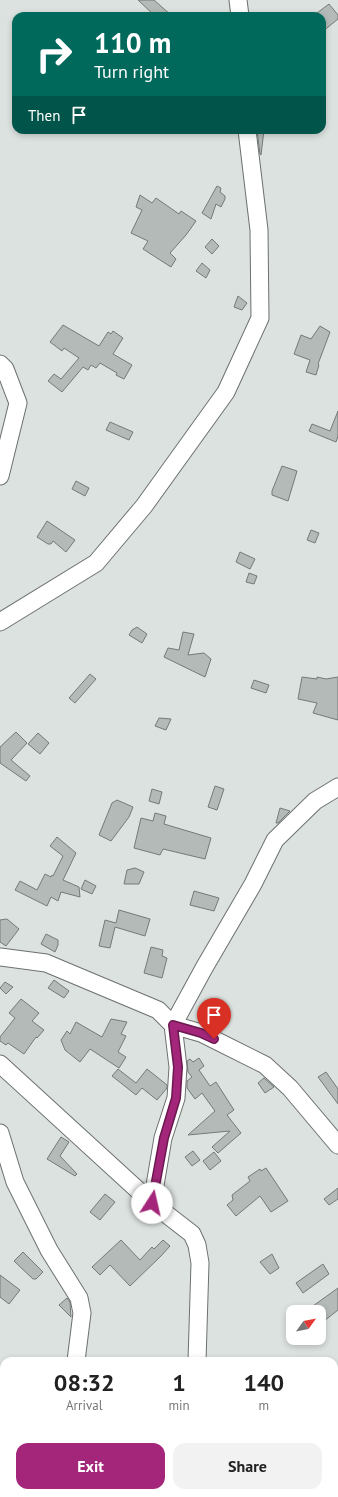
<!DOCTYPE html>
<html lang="en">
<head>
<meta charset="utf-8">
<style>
	body { margin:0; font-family:"PT Sans",sans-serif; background:#f2f2f2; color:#222; height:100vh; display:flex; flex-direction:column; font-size:15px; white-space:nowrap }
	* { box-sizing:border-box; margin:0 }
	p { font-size:13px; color:#767676 }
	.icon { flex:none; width:22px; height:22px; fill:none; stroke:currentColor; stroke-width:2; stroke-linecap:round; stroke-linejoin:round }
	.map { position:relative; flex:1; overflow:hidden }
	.sheet { position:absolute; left:0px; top:1357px; width:338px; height:140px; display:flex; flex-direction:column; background:#fff; border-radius:12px 12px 0 0; box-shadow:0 2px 6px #0003 }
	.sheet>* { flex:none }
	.top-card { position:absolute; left:12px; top:12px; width:314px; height:122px; border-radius:12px; box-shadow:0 2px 6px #0003; background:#00695c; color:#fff; overflow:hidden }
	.needle { width:26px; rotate:57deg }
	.controls { position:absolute; left:286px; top:1305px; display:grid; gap:8px }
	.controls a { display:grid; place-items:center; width:40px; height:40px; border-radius:8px; background:#fff; box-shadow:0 2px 6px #0003; font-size:20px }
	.pin { position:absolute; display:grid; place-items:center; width:34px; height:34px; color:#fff; margin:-41px -17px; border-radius:50% 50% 50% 0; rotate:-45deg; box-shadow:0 0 4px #0007 }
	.pin .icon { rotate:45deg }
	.me { position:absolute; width:44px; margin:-22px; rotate:10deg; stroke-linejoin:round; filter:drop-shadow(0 0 3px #0008) }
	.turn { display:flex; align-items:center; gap:14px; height:84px; padding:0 16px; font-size:18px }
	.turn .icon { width:52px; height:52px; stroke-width:2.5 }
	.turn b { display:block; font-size:28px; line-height:34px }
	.then { display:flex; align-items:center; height:38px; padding:0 16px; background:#0003; gap:8px; font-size:15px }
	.eta { display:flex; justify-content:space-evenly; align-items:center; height:68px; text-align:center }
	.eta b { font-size:24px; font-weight:700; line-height:28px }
	.cta { display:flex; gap:8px; margin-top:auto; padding:8px 16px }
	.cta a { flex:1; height:46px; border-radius:12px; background:#a3267a; color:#fff; font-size:16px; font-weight:700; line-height:46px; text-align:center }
	.cta a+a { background:#f2f2f2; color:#222 }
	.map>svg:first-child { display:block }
</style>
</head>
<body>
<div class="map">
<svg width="338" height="1497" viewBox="0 0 338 1497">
	<rect width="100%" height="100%" fill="#dce2df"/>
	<!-- building -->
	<g fill="#b4bab7" stroke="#747a77">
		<path d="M138,0H154L172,16H155Z"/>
		<path d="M329,4L338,15V19L322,32V16H313Z"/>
		<path d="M257,130H264L261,155L260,154Z"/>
		<path d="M217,186L221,188L220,192L225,196V199L221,207L216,204L211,219L202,213Z"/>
		<path d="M140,195L152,203L156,198L179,214L181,211L196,221L186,235L170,253L176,259L171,267L143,249L148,241L131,233L142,210L136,207Z"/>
		<path d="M212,239L219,246L212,254L205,247Z"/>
		<path d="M202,263L210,270L206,278L196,271Z"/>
		<path d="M238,296L247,303L242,310L234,307Z"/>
		<path d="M63,325L99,346L108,332L111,334L113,331L123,338L113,354L132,365L124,379L116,375L117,373L100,363L96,368L91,365L88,370L83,367L62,392L48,381L54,374L61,379L79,358L64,348L62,351L50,342Z"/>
		<path d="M320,326L330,332L318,364L319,365L316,375L306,372L310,360L294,354L301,335L311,339Z"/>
		<path d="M338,411V436L336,442L309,431L312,424L330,431Z"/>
		<path d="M110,422L133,432L129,440L106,430Z"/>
		<path d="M282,466L297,471L288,501L272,495V491Z"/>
		<path d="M76,481L89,488L85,496L72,489Z"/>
		<path d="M47,521L75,540L66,552L53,541L51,544H48L37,537Z"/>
		<path d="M311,530L319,533L315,543L307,540Z"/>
		<path d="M240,552L255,559L250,569L236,562Z"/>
		<path d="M249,573L257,576L254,584L246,582Z"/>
		<path d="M137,627L147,634L142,643L129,635L132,630Z"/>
		<path d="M183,632L194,634L188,655L204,653L211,659L205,677L164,657L168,648L179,650Z"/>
		<path d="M90,674L96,679L75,703L69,698Z"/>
		<path d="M302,677L317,679V677L326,679L338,677V720L313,713L317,703L298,699Z"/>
		<path d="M254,680L269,685L266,693L251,688Z"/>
		<path d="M159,718L171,719L166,730L155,726Z"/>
		<path d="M16,732L27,743L11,760L30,776L26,781L0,763V747Z"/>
		<path d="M38,733L49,743L40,754L28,744Z"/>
		<path d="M215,786L224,789L217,810L208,807Z"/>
		<path d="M152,789L162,792L159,804L149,801Z"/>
		<path d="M117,800L133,807L129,817L111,841L99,835L112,803Z"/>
		<path d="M280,808L290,811L278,823H276Z"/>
		<path d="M155,813L166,816L164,824L211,838L205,859L163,849L160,855L134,848L141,818L153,821Z"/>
		<path d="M57,837L76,853L63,880L79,887L80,897L61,892L58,901L51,897L47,906L15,890L20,881L37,890L45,874L51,877L52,875L53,876L63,856L50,846Z"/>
		<path d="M135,868L144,872L139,884H124L127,870Z"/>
		<path d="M85,880L96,886L92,894L81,889Z"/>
		<path d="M194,891L219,898L214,911L190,905Z"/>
		<path d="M119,910L150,919L145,936L115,927L110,948L99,946L105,920L116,923Z"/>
		<path d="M7,919L19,929L6,946L0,942V920Z"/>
		<path d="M46,934L58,940V945L55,952L41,944Z"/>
		<path d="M151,947L163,950L162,956L167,958L162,978L144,973Z"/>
		<path d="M54,980L69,991L64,998L48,988Z"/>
		<path d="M5,982L13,987L6,994L0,988Z"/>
		<path d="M21,999L39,1013L32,1021L44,1030L37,1038L36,1037L24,1054L8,1043L6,1045L0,1041V1037L15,1018L9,1013Z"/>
		<path d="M111,1019L127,1022L121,1034L126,1036L118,1052L126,1057L119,1068L90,1049L80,1062L65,1050L61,1040L67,1031L70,1034L76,1022L102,1037Z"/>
		<path d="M199,1058L204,1066L199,1070L210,1086L216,1082L234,1110L227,1115L241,1133L218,1153L212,1147L230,1131L188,1135L215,1111L202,1093L195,1099L187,1088V1081L192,1077L188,1072L187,1061L190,1059L193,1062Z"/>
		<path d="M118,1069L136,1083L147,1069L167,1085V1088L157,1100L142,1088L136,1095L112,1076Z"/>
		<path d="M326,1072L338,1089V1104L318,1077Z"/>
		<path d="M264,1078L274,1087L265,1093L258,1083Z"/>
		<path d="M61,1137L69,1142L60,1156L77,1174L75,1176L47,1159Z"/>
		<path d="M193,1151L200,1160L192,1166L185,1157Z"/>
		<path d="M214,1152L221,1161L210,1170L203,1161Z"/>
		<path d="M266,1168L288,1201L271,1212L260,1196L236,1216L227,1205L233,1200L232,1195L250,1181L248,1177L260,1169L261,1171Z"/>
		<path d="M338,1188V1199L329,1205L324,1199Z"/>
		<path d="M105,1194L115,1202L100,1220L90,1212Z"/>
		<path d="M121,1240L140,1260L152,1247L154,1249L163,1240L170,1246L161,1256L130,1286L110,1265L100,1275L92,1267Z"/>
		<path d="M23,1252L43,1272L36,1279H33L14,1261Z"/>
		<path d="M272,1254L279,1268L270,1274L260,1262Z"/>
		<path d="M323,1264L329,1274L303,1293L296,1283Z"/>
		<path d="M0,1275L20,1290L9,1304L0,1297Z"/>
		<path d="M338,1288V1310L324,1321L319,1312L313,1306Z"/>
		<path d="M67,1298L70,1302L71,1317L59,1305Z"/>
	</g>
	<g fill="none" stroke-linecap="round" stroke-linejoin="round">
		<defs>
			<g id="minor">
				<path d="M238,0L240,16"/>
				<path d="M0,364L5,369L18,403L0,476"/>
				<path d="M0,622L96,563L144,506L226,392L260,318L259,230L247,130"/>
				<path d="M338,787L315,801L275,840L253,884L204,968L173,1025L201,1033L265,1065L290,1088L338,1145"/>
				<path d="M0,957L46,963L158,1010L173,1025L178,1067L176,1098L163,1138L152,1203"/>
				<path d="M0,1064L152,1203L192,1234L197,1245L200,1263L197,1361"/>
				<path d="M0,1133L15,1182L49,1250L79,1298L82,1313L76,1361"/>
				<path d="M234,1493L236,1497"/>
				<path d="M40,1497L42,1493"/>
				<path d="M133,1497L135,1493"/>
				<path d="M210,1497L211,1493"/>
			</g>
		</defs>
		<!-- minor casing -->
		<use href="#minor" stroke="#6c716f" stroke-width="19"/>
		<!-- minor -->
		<use href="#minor" stroke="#fff" stroke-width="17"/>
	</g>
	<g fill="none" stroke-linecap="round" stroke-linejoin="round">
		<defs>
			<path id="route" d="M152,1203L164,1138L176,1098L178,1067L173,1025L201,1033L214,1039"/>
		</defs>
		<!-- route casing -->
		<use href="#route" stroke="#6a194f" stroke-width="10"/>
		<!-- route -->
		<use href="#route" stroke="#a3267a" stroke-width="7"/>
	</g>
</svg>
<div class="controls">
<a><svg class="needle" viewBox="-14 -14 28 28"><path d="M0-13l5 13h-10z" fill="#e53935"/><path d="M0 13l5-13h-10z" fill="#767676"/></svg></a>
</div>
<div class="pin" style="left:214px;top:1039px;background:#d93025"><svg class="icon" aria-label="arrive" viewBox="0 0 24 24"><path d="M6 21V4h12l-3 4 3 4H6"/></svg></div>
<svg class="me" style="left:152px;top:1203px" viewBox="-20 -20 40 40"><circle r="19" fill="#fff"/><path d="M0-13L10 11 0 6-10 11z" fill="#a3267a"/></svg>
<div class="top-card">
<div class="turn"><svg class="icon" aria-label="right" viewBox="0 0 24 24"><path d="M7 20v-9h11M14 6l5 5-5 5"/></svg><div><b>110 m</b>Turn right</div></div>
<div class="then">Then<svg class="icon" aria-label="arrive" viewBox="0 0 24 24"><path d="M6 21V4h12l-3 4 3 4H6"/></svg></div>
</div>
<section class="sheet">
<div class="eta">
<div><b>08:32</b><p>Arrival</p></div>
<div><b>1</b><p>min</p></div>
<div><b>140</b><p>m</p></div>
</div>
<div class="cta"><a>Exit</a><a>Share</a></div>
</section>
</div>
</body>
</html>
